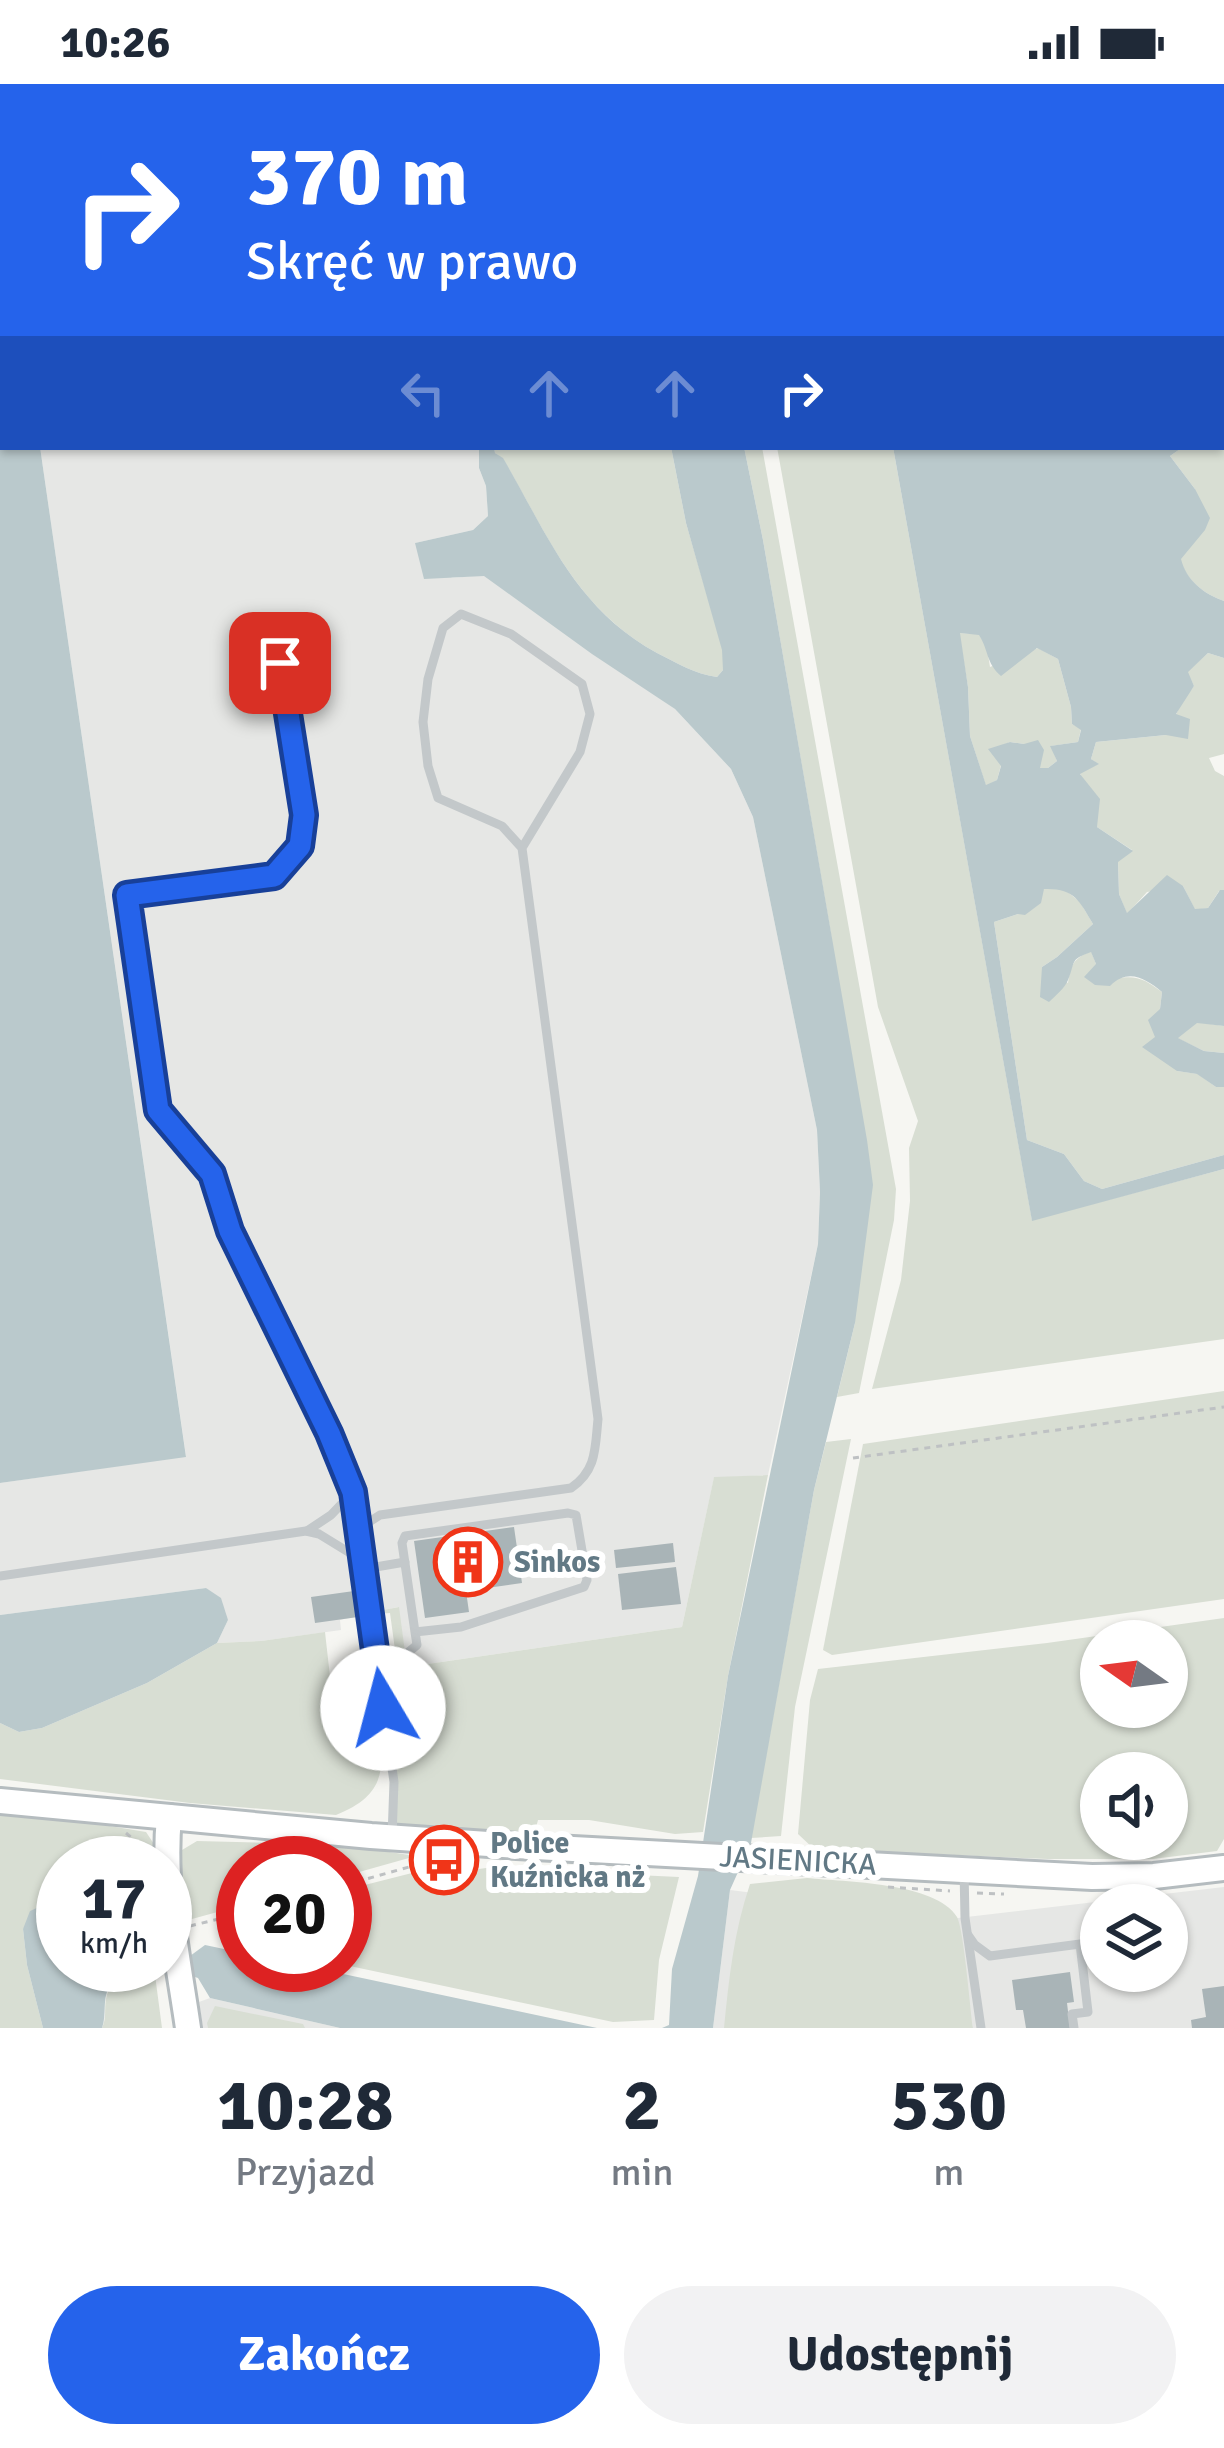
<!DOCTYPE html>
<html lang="pl">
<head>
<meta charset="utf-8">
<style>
	body { margin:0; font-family:Signika,sans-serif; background:#f2f2f3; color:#1f2937; height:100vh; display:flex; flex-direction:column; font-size:45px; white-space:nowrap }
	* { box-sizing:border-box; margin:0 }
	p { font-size:39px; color:#747a83 }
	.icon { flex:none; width:66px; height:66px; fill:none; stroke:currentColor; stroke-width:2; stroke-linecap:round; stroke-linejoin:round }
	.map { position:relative; height:1944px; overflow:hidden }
	.side { display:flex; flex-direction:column; background:#fff; flex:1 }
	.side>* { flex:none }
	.hud { position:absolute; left:0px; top:0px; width:1224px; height:366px; box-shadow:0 3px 9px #0004; background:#2563eb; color:#fff; overflow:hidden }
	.needle { width:78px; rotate:284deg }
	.fabs { position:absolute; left:1080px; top:1536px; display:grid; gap:24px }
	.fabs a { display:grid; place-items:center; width:108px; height:108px; border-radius:50%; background:#fff; box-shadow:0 3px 9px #0004; font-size:60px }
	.speed { position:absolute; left:36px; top:1752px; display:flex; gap:24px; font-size:60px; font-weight:700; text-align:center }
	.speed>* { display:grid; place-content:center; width:156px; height:156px; border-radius:50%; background:#fff; box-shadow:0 3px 9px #0004; line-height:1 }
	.speed small { font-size:30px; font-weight:400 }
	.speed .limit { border:18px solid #d22; background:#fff; color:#111 }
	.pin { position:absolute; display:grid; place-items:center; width:102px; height:102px; color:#fff; margin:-51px; border-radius:24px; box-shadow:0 6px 18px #0006 }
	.me { position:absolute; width:132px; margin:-66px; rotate:352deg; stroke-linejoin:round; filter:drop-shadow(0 0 9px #0008) }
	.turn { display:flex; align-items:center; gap:42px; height:252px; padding:0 48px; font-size:54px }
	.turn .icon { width:156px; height:156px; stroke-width:2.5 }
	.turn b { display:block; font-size:84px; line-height:102px }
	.lanes { display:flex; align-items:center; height:114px; padding:0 48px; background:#0003; justify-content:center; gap:60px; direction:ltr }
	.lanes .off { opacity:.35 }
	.eta { display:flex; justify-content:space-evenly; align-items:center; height:204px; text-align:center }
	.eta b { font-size:72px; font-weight:800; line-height:84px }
	.cta { display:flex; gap:24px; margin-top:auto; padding:24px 48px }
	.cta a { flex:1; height:138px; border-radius:72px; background:#2563eb; color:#fff; font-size:48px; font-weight:800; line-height:138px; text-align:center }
	.cta a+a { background:#f2f2f3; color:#1f2937 }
	.status { display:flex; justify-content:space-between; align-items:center; height:84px; padding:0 60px; background:#fff; direction:ltr }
	.status svg { height:33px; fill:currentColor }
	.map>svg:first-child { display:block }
</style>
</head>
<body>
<div class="status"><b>10:26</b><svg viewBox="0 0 49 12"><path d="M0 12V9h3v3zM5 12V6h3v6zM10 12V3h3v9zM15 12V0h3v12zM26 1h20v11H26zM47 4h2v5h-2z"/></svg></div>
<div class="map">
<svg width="1224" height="1944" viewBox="0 0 1224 1944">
	<rect width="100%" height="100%" fill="#f6f6f2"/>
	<!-- built -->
	<g fill="#e6e7e5" fill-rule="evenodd">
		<path d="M40,363H479V384L486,402L488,432L473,446L415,459L452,494L484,491L675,625L731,685L753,733L817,1046L820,1108L818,1160L768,1391L714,1394L682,1543L407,1583L398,1523L340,1536L341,1546L261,1557L217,1559L228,1536L206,1504L0,1531V1399L186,1372Z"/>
		<path d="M1224,1803V1944H713L730,1806L958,1834ZM1101,1821H1167V1887H1101Z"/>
		<path d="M210,1914L340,1944H203L199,1918Z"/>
	</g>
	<!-- green -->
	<g fill="#d8ded3" fill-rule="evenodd">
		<path d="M0,0H594V3H3V150L0,144Z"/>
		<path d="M1221,353H1224V517C1204,510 1186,496 1180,475L1195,405L1170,372L1183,363H1221Z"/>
		<path d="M494,363H671L686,439L723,566V586L717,593C695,590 677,579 657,569C575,524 548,451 503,375L495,369Z"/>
		<path d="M744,363H762L896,1105L894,1136L859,1309L837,1313L855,1239L831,850L763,456Z"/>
		<path d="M777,363H893L1032,1136L1224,1085V1255L872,1305L901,1196L910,1117L909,1064L918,1037L878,923Z"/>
		<path d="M959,549L979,550L987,564L990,583L1038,564L1058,575L1071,623L1072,640L1081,645L1078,658L1051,662L1057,677L1048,684L1039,685L1024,660L1010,658L998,663L1001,681L997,696L986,702L970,652L968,603Z"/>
		<path d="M1208,569L1224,574V670L1209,674L1215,687L1224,692V806L1219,807L1208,824L1195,826L1183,802L1147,808L1127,830L1119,810L1118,777L1132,766L1097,743L1080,689L1098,680L1091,675L1096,658L1166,651L1182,618L1194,602L1187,588Z"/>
		<path d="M1063,804L1080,818L1093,840L1057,873L1042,883L1068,899C1071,880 1073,875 1091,867L1096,880L1118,894C1138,891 1146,896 1162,908L1160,925L1177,987L1198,990L1216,1003H1224V1071L1102,1105L1084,1097L1064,1070L1027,1056L994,838L1018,830L1044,805Z"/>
		<path d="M1197,938L1224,942V969L1204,967L1177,954Z"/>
		<path d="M1224,1307V1515L832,1571L823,1566L863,1360Z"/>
		<path d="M851,1355L795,1623L781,1752L751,1754L814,1406L826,1358Z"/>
		<path d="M768,1391L728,1592L703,1748L675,1750L589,1736H538L534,1751L392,1740L394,1698L380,1599L399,1595L390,1529L378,1530V1527L399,1523L407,1583L682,1543L714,1393Z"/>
		<path d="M1224,1534V1755L1217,1767L1153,1775H1048L814,1765L798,1750L810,1616L818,1585L1047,1559ZM1101,1557H1167V1623H1101ZM1101,1689H1167V1755H1101Z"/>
		<path d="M325,1548L334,1628L376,1625C382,1676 394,1708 336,1731L190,1719L0,1695V1639L19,1648L42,1644L147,1599L217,1559L261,1557Z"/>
		<path d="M0,1726L25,1728L146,1748L156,1763L159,1779H63V1819L54,1817L23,1845L27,1881L43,1944H0Z"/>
		<path d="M197,1757L343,1761L416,1772L345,1792V1779H243V1821L181,1838L175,1779L182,1766Z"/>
		<path d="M486,1784L679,1793L659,1876L654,1936L613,1938L345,1881V1806L412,1789L432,1786L458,1788Z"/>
		<path d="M807,1794C844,1798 936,1798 957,1833C964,1846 970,1924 973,1944H724C729,1894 734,1847 750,1800Z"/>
		<path d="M155,1891L162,1944H102C107,1933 104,1926 106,1915C110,1890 136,1894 155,1891Z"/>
		<path d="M215,1922L303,1940L305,1944H208L207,1939Z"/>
	</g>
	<!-- water -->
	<g fill="#bac9cc" fill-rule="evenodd">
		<path d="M818,0H1224V353H1221V3H819Z"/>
		<path d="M0,144L3,150V363H40L186,1373L0,1399Z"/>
		<path d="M479,363H494L495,369L503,374C548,451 575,524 657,569C677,579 695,590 717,593L723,586L722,566L686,439L671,363H744L763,456L867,1056L873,1101L855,1239L814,1406L751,1759L730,1806L713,1944H662L669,1941L672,1885L698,1792L728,1592L818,1160L820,1108L817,1046L753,733L731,685L675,625L592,570L484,492L424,495L415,459L473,446L488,432L486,402L479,384Z"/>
		<path d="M893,363H1183L1170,372L1195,405L1210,434L1205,446L1181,475C1186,496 1204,510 1224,517V574L1208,569L1188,588L1194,602L1176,630L1190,635L1188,655L1166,651L1096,658L1091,675L1099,680L1080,690L1100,715L1097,743L1133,767L1118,778L1119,810L1127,829L1167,791L1183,802L1195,825L1208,824L1220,806H1224V942L1197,939L1178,954L1204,967L1224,969V1003H1216L1197,990L1177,987L1142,963L1155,953L1148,936L1160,925L1162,908C1145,894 1128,884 1110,902L1095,901L1084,893L1096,880L1091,868C1069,876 1076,877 1068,896C1065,904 1055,912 1049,918L1040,913L1042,883L1057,873L1093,840C1079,816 1074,804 1044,805L1041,819L1025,831L1018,830L994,838L1027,1056L1064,1070L1084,1097L1102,1105L1224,1071V1085L1032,1137ZM960,549L979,551C989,567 986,579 1001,592L1037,564L1058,575L1071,623L1072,640L1081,646L1078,658L1050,662L1057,677L1048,684H1040L1044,666L1038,656L1024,660L1010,658L988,665L1001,682L997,696L986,701L970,652L968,603Z"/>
		<path d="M206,1504L221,1514L228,1536L217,1559L147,1599L42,1644L19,1648L0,1639V1531Z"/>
		<path d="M55,1816L63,1819V1881H165V1868L190,1872L205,1861L243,1869V1881H301L597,1944H340L210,1914L198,1894C180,1888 120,1886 109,1904C102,1915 107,1931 102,1944H43L27,1881L23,1845L30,1827Z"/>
	</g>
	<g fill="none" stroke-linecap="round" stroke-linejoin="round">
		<!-- stream -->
		<path stroke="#bac9cc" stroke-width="4.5" d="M393,0L394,3"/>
	</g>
	<!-- building -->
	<g fill="#a9b4b7">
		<path d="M514,1443L522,1499L466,1507L469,1528L425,1534L414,1457Z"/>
		<path d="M673,1459L675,1478L616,1484L614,1466Z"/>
		<path d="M676,1483L681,1520L622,1526L618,1490Z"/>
		<path d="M354,1507L358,1533L315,1539L311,1513Z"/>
		<path d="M1070,1888L1074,1918L1067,1919L1070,1944H1026L1023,1926H1016L1012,1896Z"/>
		<path d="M1224,1902V1944H1192L1191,1936L1206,1933L1202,1905Z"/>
	</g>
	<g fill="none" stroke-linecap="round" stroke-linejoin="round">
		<defs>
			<g id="secondary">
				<path d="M0,1717L371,1752L517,1762L1092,1793L1154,1792L1224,1784"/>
				<path d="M169,1733C162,1803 178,1874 188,1944"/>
			</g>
		</defs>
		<!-- secondary casing -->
		<use href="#secondary" stroke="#b5bcbf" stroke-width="30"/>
		<!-- path -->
		<g stroke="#bec1c3" stroke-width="3" stroke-dasharray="6 6" stroke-linecap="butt">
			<path d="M853,1374L1224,1323"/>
			<path d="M126,1749L146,1766"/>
			<path d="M345,1801L416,1781L466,1780"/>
			<path d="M888,1803L950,1807"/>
			<path d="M977,1809L1004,1810"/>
			<path d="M190,1842L243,1829"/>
		</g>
		<!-- lane -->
		<g stroke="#c3c8ca" stroke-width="9">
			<path d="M274,541L304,731L300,762L274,792L127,811L158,1026L212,1090L229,1147L329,1349L353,1408L394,1698L392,1753"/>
			<path d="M358,1445L380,1431L571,1404C597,1386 595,1364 598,1335L522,764L502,742L438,714L428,682L423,638L428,595L443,544L461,530L511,550L582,600L590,630L580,668L522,764"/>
			<path d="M307,1447L331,1431L353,1408"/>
			<path d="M364,1485L405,1478"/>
			<path d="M0,1492L306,1447L319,1450L363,1477"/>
			<path d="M377,1578L405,1571L417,1561L415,1548L402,1459L405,1452L568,1429L576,1431L587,1496L584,1503L461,1543L415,1548"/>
			<path d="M964,1786L965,1834L981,1944"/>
			<path d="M968,1851L975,1861L990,1872L1080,1860L1088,1928L1072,1930L1074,1944"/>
		</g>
		<!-- secondary -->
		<use href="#secondary" stroke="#fff" stroke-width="24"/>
	</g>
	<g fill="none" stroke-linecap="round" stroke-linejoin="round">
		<defs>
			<path id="route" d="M280,579L304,731L300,762L274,792L127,811L158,1026L212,1090L230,1147L329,1349L353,1408L383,1624"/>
		</defs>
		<!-- route casing -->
		<use href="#route" stroke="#184099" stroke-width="30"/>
		<!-- route -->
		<use href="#route" stroke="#2563eb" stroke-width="21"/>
	</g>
	<!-- icons -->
	<defs>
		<symbol id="building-ring" viewBox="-11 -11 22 22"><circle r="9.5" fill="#fff" stroke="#f03518" stroke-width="1.5"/><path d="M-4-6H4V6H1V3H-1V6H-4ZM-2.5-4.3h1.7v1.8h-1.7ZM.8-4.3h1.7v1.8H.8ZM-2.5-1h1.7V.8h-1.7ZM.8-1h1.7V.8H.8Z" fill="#f03518"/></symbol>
		<symbol id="bus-ring" viewBox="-11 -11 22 22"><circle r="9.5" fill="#fff" stroke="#f03518" stroke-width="1.5"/><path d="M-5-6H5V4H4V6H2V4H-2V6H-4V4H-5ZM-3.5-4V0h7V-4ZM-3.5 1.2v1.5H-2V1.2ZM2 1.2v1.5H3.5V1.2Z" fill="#f03518"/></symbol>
	</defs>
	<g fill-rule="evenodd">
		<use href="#building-ring" x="430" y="1440" width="76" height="76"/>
		<use href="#bus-ring" x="406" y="1738" width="76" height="76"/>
	</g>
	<g text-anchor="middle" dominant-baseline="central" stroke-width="12" stroke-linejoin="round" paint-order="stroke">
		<!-- poi labels -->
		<g font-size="30" font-weight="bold" fill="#627985" stroke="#fff" text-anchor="start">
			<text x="514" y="1478">Sinkos</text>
			<text x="490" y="1759">Police<tspan x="490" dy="34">Kuźnicka nż</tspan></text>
		</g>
		<!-- street labels -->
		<g font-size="30" fill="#627985" stroke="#fff">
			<text transform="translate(798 1777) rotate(3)">JASIENICKA</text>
		</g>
	</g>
</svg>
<div class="fabs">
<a><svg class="needle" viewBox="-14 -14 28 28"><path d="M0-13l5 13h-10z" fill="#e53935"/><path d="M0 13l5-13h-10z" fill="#747a83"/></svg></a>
<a><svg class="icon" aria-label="sound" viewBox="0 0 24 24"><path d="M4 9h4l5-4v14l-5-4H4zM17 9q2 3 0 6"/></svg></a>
<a><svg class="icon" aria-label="layers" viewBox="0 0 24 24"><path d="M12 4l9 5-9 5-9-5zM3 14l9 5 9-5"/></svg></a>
</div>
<div class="speed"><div>17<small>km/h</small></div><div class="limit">20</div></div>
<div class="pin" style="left:280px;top:579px;background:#d93025"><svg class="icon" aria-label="arrive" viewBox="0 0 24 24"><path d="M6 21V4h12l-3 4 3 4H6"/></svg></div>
<svg class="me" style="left:383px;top:1624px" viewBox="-20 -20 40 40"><circle r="19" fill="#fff"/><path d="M0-13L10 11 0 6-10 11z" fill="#2563eb"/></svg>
<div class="hud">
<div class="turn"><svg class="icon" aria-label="right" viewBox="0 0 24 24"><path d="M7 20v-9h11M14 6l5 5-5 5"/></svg><div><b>370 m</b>Skręć w prawo</div></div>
<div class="lanes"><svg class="icon off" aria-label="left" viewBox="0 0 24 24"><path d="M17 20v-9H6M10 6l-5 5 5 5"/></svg><svg class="icon off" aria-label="ahead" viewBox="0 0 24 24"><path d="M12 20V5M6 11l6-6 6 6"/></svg><svg class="icon off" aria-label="ahead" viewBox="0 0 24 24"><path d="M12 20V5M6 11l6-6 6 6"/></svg><svg class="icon" aria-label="right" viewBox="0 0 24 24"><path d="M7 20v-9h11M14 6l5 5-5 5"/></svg></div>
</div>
</div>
<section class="side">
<div class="eta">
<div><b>10:28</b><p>Przyjazd</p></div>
<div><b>2</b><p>min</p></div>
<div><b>530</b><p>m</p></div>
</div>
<div class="cta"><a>Zakończ</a><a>Udostępnij</a></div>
</section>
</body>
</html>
